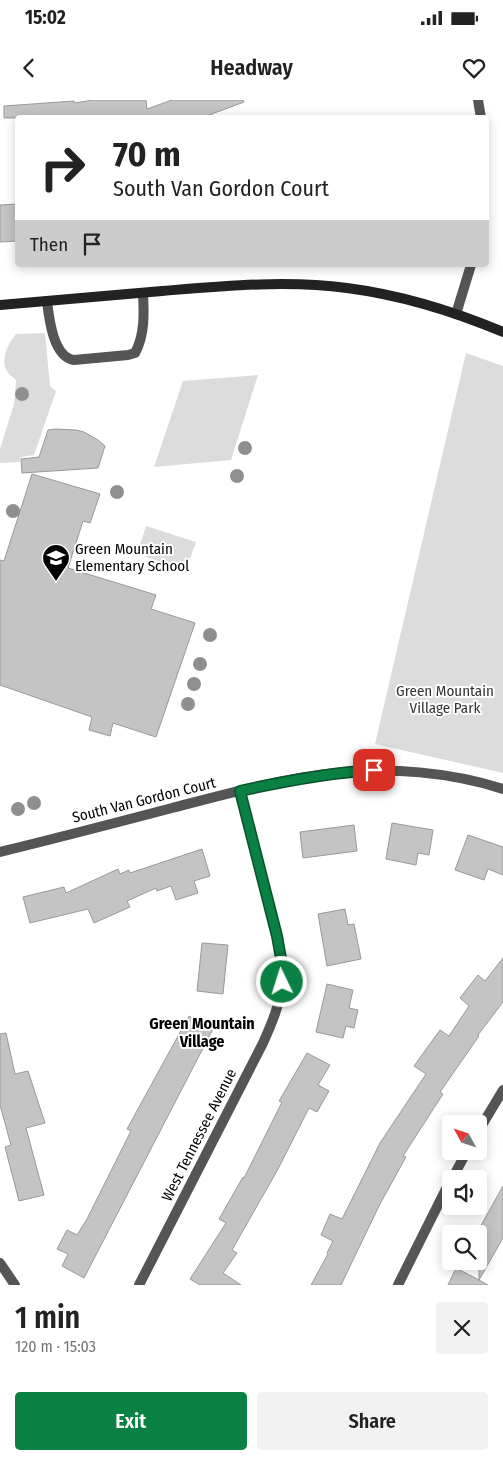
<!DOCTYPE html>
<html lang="en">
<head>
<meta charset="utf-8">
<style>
	body { margin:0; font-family:"Fira Sans Condensed",sans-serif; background:#f2f2f2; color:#222; height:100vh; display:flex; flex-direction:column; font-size:19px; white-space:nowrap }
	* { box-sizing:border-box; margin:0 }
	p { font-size:16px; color:#767676 }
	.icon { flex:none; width:28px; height:28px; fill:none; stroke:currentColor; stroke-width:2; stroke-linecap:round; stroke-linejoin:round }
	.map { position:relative; height:1185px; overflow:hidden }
	.sheet { display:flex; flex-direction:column; background:#fff; flex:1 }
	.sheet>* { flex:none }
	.guide { position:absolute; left:15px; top:15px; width:474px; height:152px; border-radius:5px; box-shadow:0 2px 12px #0003; background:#fff; color:#222; overflow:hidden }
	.needle { width:32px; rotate:310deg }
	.controls { position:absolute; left:442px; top:1015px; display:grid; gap:10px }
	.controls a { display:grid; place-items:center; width:45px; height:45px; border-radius:5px; background:#fff; box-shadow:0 2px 12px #0003; font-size:25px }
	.pin { position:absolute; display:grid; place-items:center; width:42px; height:42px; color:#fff; margin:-21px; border-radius:10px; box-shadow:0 2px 8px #0006 }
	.me { position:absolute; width:55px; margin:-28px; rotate:356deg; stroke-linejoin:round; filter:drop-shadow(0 0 4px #0008) }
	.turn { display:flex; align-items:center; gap:18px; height:105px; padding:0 15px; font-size:22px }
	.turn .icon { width:65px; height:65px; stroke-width:2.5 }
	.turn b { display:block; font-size:35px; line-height:42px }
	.then { display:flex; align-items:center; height:48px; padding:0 15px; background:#0003; gap:10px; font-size:19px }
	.round { display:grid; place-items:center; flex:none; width:52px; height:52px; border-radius:5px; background:#f2f2f2 }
	.head { display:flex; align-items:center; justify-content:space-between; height:85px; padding:0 15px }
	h1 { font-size:30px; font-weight:600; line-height:38px }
	.button { display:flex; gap:10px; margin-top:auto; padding:10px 15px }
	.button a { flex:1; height:58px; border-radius:5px; background:#0b8043; color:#fff; font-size:20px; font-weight:600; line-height:58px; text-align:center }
	.button a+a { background:#f2f2f2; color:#222 }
	.status { display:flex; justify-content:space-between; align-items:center; height:35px; padding:0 25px; background:#fff; direction:ltr }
	.status svg { height:14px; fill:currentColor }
	header { display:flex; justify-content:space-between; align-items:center; height:65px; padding:0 15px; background:#fff; font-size:22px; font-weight:600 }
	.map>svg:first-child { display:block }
</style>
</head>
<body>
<div class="status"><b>15:02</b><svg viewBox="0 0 49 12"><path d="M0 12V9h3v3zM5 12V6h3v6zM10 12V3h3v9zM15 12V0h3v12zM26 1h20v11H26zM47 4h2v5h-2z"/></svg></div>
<header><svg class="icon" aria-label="back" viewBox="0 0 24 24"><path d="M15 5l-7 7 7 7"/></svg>Headway<svg class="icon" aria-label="heart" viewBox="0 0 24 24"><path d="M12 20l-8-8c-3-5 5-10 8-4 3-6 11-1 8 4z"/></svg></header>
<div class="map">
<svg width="503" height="1185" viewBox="0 0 503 1185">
	<rect width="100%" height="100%" fill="#fff"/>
	<!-- green -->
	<g fill="#dcdcdc">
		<path d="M45,233L50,286L56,291L34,355L21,357L19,362L0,363V349L14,304L16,280C14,278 9,275 7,271C0,259 8,244 16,234Z"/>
		<path d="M466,253L503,266V673L375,644Z"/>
		<path d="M258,275L231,360L154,367L183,281Z"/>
		<path d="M146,426L196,442L186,470L137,454Z"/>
	</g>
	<!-- building -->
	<g fill="#c4c4c4" stroke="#999">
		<path d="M93,0H146L147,9L172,0H243L244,2L201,18H4V6L74,1V3Z"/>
		<path d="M18,104V141L0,142V105Z"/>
		<path d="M55,329L76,330L84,332L98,340L105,346L98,368L22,373L21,359L39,357L48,330Z"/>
		<path d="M32,374L100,394L90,423L83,421L68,468L156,495L151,509L195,523L156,637L113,623L110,636L89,630L92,617L0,585V460L4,461Z"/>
		<path d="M392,723L433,730L429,755L418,753L416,765L386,759Z"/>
		<path d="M354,725L357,751L303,758L300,732Z"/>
		<path d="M468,735L503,747V775L488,769L484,780L455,770Z"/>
		<path d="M202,749L210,776L194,781L198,793L176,800L171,786L157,791L156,788L127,801L130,807L94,823L88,809L30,823L23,797L64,787L66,793L118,769L120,774L129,770L130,773Z"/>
		<path d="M345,809L348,825L354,824L361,859L327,866L318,814Z"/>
		<path d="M202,843L228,845L223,894L197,891Z"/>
		<path d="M503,858V902L478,935L479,936L440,992L443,994L403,1056L406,1057L380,1104L341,1185H311L328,1154L327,1153L333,1141L321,1135L330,1114L342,1119L380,1043L426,974L414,966L440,930L449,936L469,906L460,898L478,875L485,881Z"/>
		<path d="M327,884L353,890L349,908L358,910L354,928L346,926L343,938L316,932Z"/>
		<path d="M189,916L213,929L84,1178L62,1166L68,1154L57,1149L67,1130L77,1135L87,1119L131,1031L127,1029Z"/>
		<path d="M6,933L15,974L28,971L45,1023L26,1028L44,1095L19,1101L5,1047L11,1045L0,1005V934Z"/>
		<path d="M307,953L330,965L318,985L329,991L317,1012L309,1008L278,1069L232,1150L237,1153L223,1173L241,1185H200L190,1179L226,1123L219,1119L243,1077L244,1078L282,1002L279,1001Z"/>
		<path d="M503,1086V1138L479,1180L488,1185H448L456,1168L479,1180V1129Z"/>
	</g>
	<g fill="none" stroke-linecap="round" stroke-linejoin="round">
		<!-- lane -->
		<path stroke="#555" stroke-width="10" d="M47,201C49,218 53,257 74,260L128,255L135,253C145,235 144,213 143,193"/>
		<!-- street -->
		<g stroke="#555" stroke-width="10">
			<path d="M478,0L481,18"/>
			<path d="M456,214L471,165"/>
			<path d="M0,752C57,738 115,723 172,708C226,694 280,679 335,673C389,667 451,672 503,689"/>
			<path d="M479,1030L503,990"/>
			<path d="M452,1079L467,1051"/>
			<path d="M0,1163L15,1185"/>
			<path d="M139,1185L263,943C272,923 281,902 282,881C283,853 274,825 267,798C258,762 249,726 240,691"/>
			<path d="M398,1185L451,1079"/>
		</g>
		<!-- secondary -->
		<path stroke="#222" stroke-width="10" d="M0,205C54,200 108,196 162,191C223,186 286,180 347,188C401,195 453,211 503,232"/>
	</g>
	<!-- trees -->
	<g fill="#8f8f8f">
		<circle cx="22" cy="294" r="7"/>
		<circle cx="245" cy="348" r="7"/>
		<circle cx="237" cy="376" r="7"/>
		<circle cx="117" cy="392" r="7"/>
		<circle cx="13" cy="411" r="7"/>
		<circle cx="210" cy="535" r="7"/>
		<circle cx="200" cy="564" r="7"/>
		<circle cx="194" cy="584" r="7"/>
		<circle cx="188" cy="604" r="7"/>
		<circle cx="34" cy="703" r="7"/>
		<circle cx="18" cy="709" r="7"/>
	</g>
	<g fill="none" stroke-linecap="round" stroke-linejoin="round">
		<defs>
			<path id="route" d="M282,882V864L277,836L240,691C285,681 328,673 374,670"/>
		</defs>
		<!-- route casing -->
		<use href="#route" stroke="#07532c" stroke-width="12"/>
		<!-- route -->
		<use href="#route" stroke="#0b8043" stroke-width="9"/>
	</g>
	<!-- icons -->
	<defs>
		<symbol id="school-pin" viewBox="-11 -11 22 30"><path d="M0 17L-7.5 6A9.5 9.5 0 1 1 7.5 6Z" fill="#000" stroke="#fff"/><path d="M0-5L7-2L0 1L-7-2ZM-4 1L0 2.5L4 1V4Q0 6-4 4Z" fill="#fff"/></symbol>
	</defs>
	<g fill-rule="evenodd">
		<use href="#school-pin" x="40" y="442" width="32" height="43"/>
	</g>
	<g text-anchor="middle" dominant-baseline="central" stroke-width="4" stroke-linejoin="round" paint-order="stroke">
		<!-- poi labels -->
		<g font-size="15" fill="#000" stroke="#fff" text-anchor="start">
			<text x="75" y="449">Green Mountain<tspan x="75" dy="17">Elementary School</tspan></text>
		</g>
		<!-- park labels -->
		<g font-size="15" fill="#333" stroke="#fff">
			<text x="445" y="591">Green Mountain<tspan x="445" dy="17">Village Park</tspan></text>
		</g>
		<!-- street labels -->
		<g font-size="15" fill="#000" stroke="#fff">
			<text transform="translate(144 700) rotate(-14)">South Van Gordon Court</text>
			<text transform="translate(199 1035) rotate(-63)">West Tennessee Avenue</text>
		</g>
		<!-- neighbourhood labels -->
		<g font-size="16" font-weight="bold" fill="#000" stroke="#fff">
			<text x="202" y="923">Green Mountain<tspan x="202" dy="18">Village</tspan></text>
		</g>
	</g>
</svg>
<div class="controls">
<a><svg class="needle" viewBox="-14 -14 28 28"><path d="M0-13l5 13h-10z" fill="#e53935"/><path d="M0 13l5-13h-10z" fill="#767676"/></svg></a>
<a><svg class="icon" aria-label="sound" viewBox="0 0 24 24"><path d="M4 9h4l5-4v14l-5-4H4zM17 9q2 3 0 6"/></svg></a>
<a><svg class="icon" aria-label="search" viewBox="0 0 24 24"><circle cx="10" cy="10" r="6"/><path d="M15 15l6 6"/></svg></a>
</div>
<div class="pin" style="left:374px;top:670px;background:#d93025"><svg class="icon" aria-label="arrive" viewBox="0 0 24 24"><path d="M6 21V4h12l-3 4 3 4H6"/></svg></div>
<svg class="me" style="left:282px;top:882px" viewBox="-20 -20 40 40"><circle r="17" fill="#0b8043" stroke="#fff" stroke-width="3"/><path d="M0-11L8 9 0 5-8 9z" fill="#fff"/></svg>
<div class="guide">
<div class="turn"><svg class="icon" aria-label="right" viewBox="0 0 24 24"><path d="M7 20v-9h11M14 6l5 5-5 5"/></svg><div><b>70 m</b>South Van Gordon Court</div></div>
<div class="then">Then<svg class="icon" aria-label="arrive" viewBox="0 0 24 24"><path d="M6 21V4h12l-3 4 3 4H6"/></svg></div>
</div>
</div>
<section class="sheet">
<div class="head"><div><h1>1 min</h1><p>120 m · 15:03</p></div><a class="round"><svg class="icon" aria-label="close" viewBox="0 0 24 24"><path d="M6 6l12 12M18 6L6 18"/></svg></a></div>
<div class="button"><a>Exit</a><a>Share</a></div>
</section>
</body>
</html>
